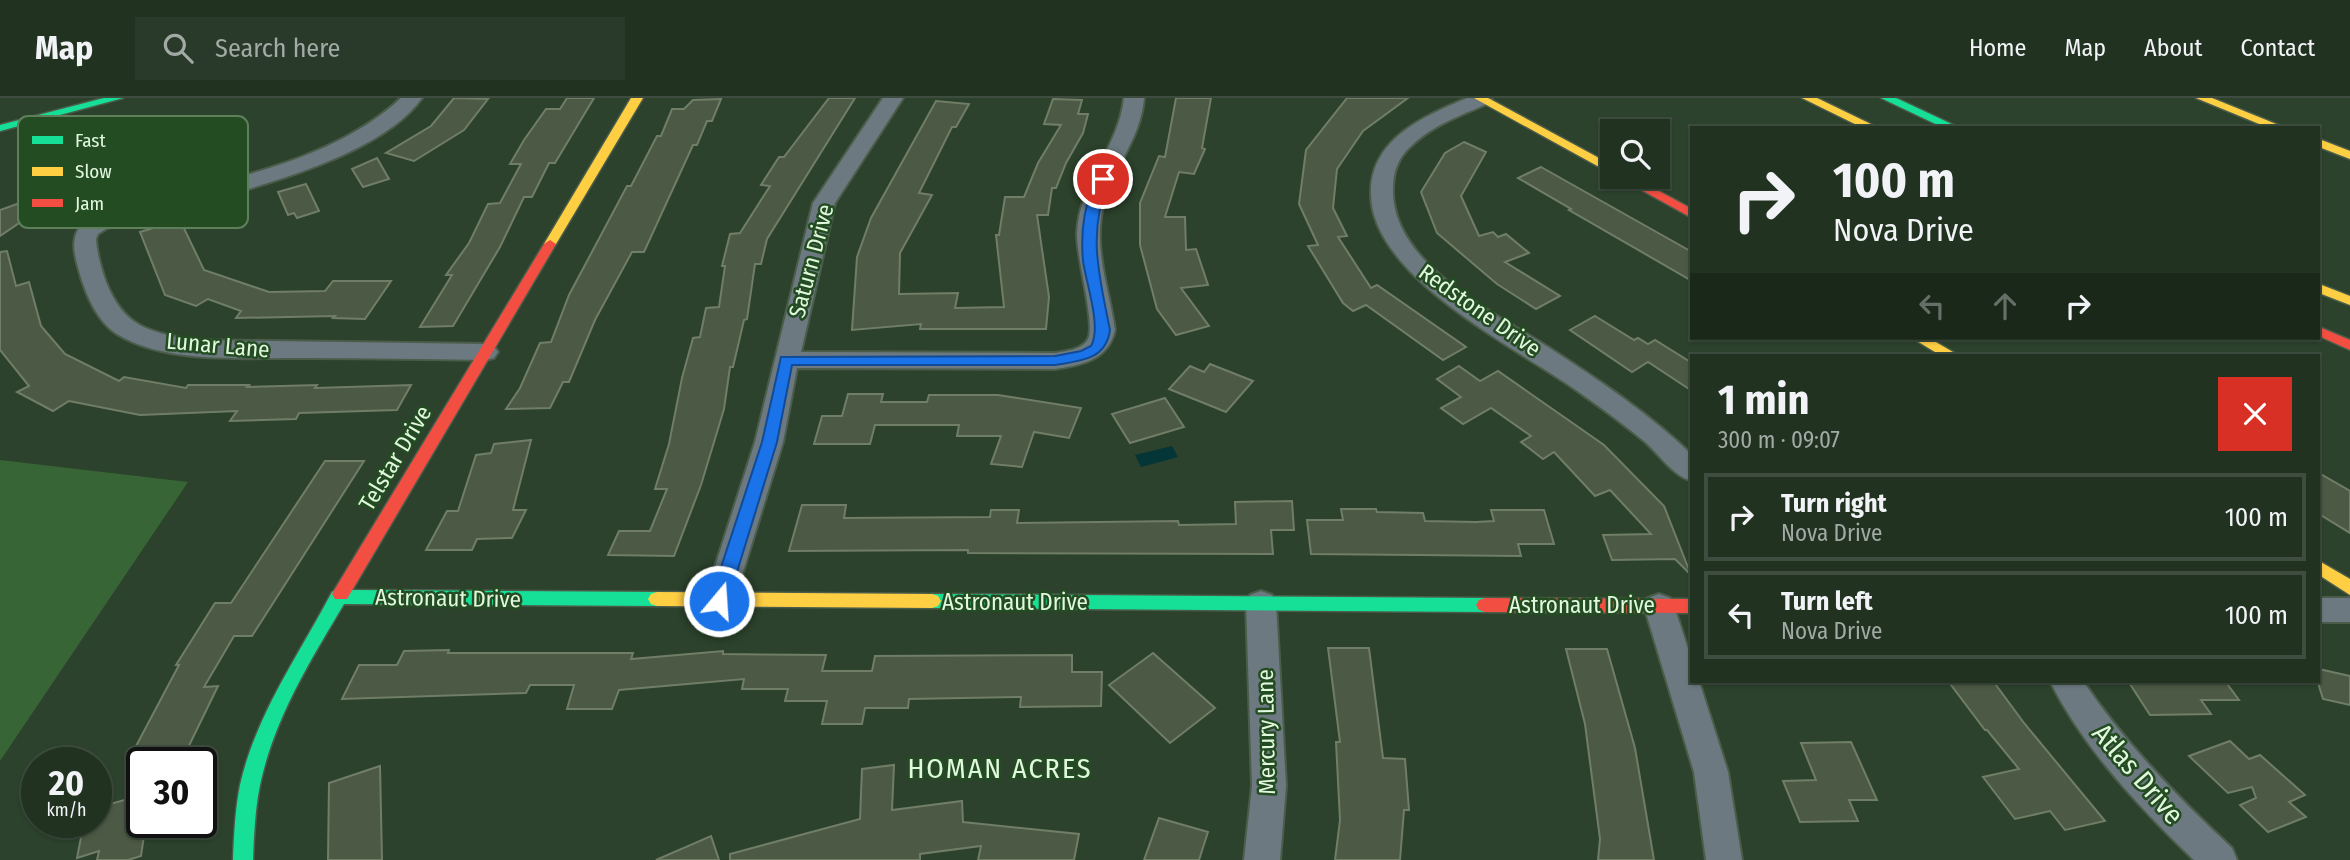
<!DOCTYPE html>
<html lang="en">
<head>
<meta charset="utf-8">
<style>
	body { margin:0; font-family:"Fira Sans Condensed",sans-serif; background:#293a2a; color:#f1f3f6; height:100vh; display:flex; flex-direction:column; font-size:26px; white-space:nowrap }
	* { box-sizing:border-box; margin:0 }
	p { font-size:23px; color:#a2aaa5 }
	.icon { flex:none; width:38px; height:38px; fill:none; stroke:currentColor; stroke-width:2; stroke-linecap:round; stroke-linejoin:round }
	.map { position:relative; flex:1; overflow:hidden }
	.side { position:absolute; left:1690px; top:256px; width:630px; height:329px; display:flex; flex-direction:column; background:#213221; border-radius:0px; box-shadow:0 2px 5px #0004,0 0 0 2px #3e4d3f }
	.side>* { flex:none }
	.banner { position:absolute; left:1690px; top:28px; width:630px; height:214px; border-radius:0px; box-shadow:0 2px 5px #0004,0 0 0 2px #3e4d3f; background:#213221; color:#f1f3f6; overflow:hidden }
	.fabs { position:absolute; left:1600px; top:21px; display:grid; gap:14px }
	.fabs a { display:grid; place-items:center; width:70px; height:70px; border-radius:0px; background:#213221; box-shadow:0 2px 5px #0004,0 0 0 2px #3e4d3f; font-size:35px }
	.speed { position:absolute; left:21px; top:649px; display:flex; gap:14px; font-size:35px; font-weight:700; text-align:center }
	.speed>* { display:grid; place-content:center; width:91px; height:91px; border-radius:50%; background:#213221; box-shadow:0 2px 5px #0004,0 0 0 2px #3e4d3f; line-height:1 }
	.speed small { font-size:18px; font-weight:400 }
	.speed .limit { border:4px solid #111; border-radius:10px; background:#fff; color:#111 }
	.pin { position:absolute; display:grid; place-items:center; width:60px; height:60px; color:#fff; margin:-30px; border:4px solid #fff; border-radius:50%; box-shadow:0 2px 7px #0007 }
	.me { position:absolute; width:77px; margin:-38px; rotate:18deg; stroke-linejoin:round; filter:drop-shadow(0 0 5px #0008) }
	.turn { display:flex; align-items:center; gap:24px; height:147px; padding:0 28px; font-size:32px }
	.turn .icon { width:91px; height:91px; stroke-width:2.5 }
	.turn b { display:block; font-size:49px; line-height:60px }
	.lanes { display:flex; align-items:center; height:66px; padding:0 28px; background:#0003; justify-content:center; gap:35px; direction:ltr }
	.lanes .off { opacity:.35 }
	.round { display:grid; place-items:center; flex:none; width:74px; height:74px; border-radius:0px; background:#293a2a }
	.overview { display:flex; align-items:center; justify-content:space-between; height:119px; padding:0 28px }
	h1 { font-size:42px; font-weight:700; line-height:52px }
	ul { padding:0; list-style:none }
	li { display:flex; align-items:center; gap:21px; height:88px; margin:0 14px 10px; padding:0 14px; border:4px solid #3e4d3f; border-radius:0px }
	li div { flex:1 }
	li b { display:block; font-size:26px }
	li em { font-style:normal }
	header { display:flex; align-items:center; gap:42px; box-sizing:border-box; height:98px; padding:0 35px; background:#213221; border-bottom:2px solid #3e4d3f }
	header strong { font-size:33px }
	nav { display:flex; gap:38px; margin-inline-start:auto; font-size:24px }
	.search { width:490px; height:63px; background:#293a2a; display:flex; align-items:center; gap:18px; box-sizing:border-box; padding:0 24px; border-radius:0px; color:#a2aaa5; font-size:26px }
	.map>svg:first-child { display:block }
</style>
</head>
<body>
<header>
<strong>Map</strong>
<div class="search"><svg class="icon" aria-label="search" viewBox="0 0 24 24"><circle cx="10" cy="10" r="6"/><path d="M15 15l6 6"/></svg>Search here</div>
<nav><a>Home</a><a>Map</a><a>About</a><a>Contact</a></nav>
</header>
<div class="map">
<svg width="2350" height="762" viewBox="0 0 2350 762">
	<rect width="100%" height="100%" fill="#2c422c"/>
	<!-- green -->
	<path fill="#386536" d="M0,362L188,384L0,663Z"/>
	<!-- water -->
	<path fill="#043537" d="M1172,348L1178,359L1141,369L1135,357Z"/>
	<!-- building -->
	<g fill="#4c5944" stroke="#707d67" stroke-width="2">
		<path d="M454,0L488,1L464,32L414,63L386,55L431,28Z"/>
		<path d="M567,0H594L555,65H549L532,99H524L500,149L453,228L420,229L452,177H446L469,145L488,106L500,105L521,66H510L524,42L546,11H560Z"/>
		<path d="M829,0H855L767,141L761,166H755L747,221L744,222L733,269H730L724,311L701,387L674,458L608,457L619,433H650L667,391H655L669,346L682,280L693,240L700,239L706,210L719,209L725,168H722L730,136L740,135L770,88L761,87L779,59H784Z"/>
		<path d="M1176,0H1211L1202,50L1205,51L1194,76L1179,74L1165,119H1185L1186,152L1196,151L1208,187L1181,190L1209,228L1176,237L1157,211L1140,147V105L1159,58L1165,59Z"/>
		<path d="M1347,0H1408L1363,33L1337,71L1333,110L1347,138L1338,139L1371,190L1377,187L1466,249L1443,262L1366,207L1353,213L1343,205L1308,148L1318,147L1299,106L1306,52Z"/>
		<path d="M721,1L712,23H707L697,47H693L644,154H632L595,222L569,284H563L550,310L506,311L520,290L540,245L551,244L569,197L627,88H631L657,38H661L672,11H684L693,2Z"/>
		<path d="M1053,1L1082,2L1078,16H1088L1083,35L1066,65L1056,90H1052L1048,117H1037L1049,199L1046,231H920L921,226L852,232L857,159L871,120L936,3L969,6L956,29H952L919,95L932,97L900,155L899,196L958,195L955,210L1004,209L996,137H999L1005,99H1024L1038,65L1061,27L1044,26Z"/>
		<path d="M1464,44L1486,54L1461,98L1479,138L1493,134L1498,139L1506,136L1529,155L1505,164L1560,198L1536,211L1497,186L1437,135L1421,94L1445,55Z"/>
		<path d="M377,60L389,81L363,89L352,71Z"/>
		<path d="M1541,69L1692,154V183L1569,112L1571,111L1518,80Z"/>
		<path d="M306,86L319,113L297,120L294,115L288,117L278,94Z"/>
		<path d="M56,92L59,98L0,138V112Z"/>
		<path d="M180,122L204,172L269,194L325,193L333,183H391L365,221L333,220L335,218L236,220L241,213L208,201L196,208L165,197L140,134Z"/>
		<path d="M7,153L16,188L29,184L41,228L65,256L119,283L124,279L186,290L188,287H249L247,289L317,287L315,290L411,287L397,312L299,315L296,321L230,323L237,313L140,317L69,303L53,313L17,294L29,288L0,252V154Z"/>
		<path d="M1595,218L1634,242L1638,240L1648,246L1655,242L1692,265V293L1648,264L1632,274L1570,232Z"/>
		<path d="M1210,266L1253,283L1226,314L1169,291L1190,268L1204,274Z"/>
		<path d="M1459,268L1480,283L1498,273L1604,347L1664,408L1691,477L1675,461L1612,462L1603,437L1651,436L1610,392L1595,398L1554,354L1543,361L1521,344L1531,338L1491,310L1463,326L1441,310L1461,299L1437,281Z"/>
		<path d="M848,296H883L881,304H927L929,297H998L1081,310L1069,340L1034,334L1022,369L991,366L1001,338H957L959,327H875L870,346H814L822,318H842Z"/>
		<path d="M1165,300L1184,329L1130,345L1112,316Z"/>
		<path d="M531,342L513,412H526L512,440L477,441L472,452H426L447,413H458L476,357L491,355L494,346Z"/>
		<path d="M325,363H364L252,538H234L204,589L218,588L183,660L127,665L179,567H176L215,505H231Z"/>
		<path d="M2319,375L2350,393V435L2319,416Z"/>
		<path d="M1292,403L1294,432H1271L1273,456L968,455V452L789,453L802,407H846L844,420L990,419L991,412H1019L1017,425L1178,423L1179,427L1236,426L1235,404Z"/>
		<path d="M1341,411H1376L1377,414L1423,415L1425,423L1476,424L1494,423L1491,412H1544L1554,446H1518L1521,458L1311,456L1307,422H1343Z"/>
		<path d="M1328,550H1369L1383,660L1405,661L1409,712H1404L1400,762H1335L1340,722L1336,644H1340Z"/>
		<path d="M1566,551H1607L1635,650L1654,762H1598L1600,741L1585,626Z"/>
		<path d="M449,552L448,555H633L631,561L723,553V556L826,557L822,573H872L875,558L1072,557V574H1102L1101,608L1020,609L1021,599L909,601L908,610H865L862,626H822L827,603H785L788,591H742L744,581L619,592L612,611H567L574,587H530L526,595L342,601L359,567H397L404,553Z"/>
		<path d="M1153,555L1215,610L1170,645L1109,587Z"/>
		<path d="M2319,571L2350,578V607L2323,601L2319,588Z"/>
		<path d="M1948,583H1993L2024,625L2105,723L2065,732L2050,713L2015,721L1983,679L2019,671L1987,632H1985Z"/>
		<path d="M2128,583H2225L2239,602H2201L2211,616L2150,617Z"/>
		<path d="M2230,643L2249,661L2260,657L2305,697L2289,704L2306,719L2268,734L2240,707L2256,700L2252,689L2228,695L2189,658Z"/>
		<path d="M1851,644L1877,702H1849L1858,723L1800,724L1783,683L1816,682L1801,645Z"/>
		<path d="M894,667L892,712L962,703L963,724L1079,736L1074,762H978L981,748L920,756V762H730V756L860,721L862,671Z"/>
		<path d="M380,668L382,762H328L329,685Z"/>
		<path d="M142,697V724H146L141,758L128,762H97L99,753L77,760L84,724H96V710Z"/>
		<path d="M1159,720L1208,734L1199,762H1144Z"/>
		<path d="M711,738L719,762H656Z"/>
	</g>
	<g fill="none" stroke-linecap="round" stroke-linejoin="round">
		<defs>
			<g id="street">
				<path d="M401,0H422C370,73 191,103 107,130L98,136L96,141C97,156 101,170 106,184C124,229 147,233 191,242L485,246L494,248L498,254L494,260L485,262C425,261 365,260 305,260C248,259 167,267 117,236C96,223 84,192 78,169C73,152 70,133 88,122C109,109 140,106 164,99C245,77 338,59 401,0Z"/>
				<path d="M883,0H903L835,105L801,254L1055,255C1066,253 1082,252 1088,241C1096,227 1076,158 1077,135C1079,85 1119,49 1124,0H1144C1141,40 1114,68 1104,105C1092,147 1109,190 1115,232C1108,262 1082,267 1055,271L797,270L783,344L734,503L730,511L719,515L708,511L704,503L755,344L813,105Z"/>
				<path d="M1467,0L1492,1L1489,5C1462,17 1432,27 1410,49C1397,61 1393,75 1393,92C1392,167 1496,215 1551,251C1600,283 1650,316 1692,357V383C1673,378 1659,356 1644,343C1622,325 1599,308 1576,292C1515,249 1368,177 1371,93C1372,40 1425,18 1467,0Z"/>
				<path d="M1261,493L1272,497L1276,505L1286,688L1280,762H1244L1252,688L1246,505L1250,497Z"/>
				<path d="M1659,496L1670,500L1674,508L1692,563V583H1699L1728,674L1742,762H1706L1694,674L1644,508L1648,500Z"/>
				<rect x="2319" y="500" width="31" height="24"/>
				<path d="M2050,583H2083C2125,645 2177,699 2232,750L2237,762H2194C2140,710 2084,651 2050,583Z"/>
			</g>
			<g id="fast">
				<path d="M104,0H123L0,33V27Z"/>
				<path d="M1881,0H1896L1960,30H1944Z"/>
				<path d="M341,489L348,492L657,494L663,496L666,501L663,506L657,508L344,506C310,563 274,621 260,687C255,711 254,737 253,762H233C234,737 235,712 240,687C256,616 299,557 332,494Z"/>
				<path d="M932,496L1485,500L1491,502L1494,507L1491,512L1485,514L932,510L926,508L923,503L926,498Z"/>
			</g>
			<g id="slow">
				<path d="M631,0H643L556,146L550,150L545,149L544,146Z"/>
				<path d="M1474,0H1488L1612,67V76Z"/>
				<path d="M1802,0H1817L1879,30H1863Z"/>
				<path d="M2196,0H2212L2286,30H2269Z"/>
				<path d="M2319,41L2350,53V61L2319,49Z"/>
				<path d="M2319,186L2350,198V207L2319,195Z"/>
				<path d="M1912,240H1929L1958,257H1940Z"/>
				<path d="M2319,463L2350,481V497L2319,477Z"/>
				<path d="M657,494L932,496L938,498L941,503L938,508L932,510L657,508L651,506L648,501L651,496Z"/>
			</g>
			<g id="jam">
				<path d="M1618,79H1633L1692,111V120Z"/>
				<path d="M550,142L556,146L347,501H335L332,496L335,491L544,146Z"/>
				<path d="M2319,229L2350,242V252L2319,238Z"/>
				<path d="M1485,500L1692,501V515L1485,514L1479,512L1476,507L1479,502Z"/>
			</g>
		</defs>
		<!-- street casing -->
		<use href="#street" stroke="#4b5d4a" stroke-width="4"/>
		<!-- fast casing -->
		<use href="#fast" stroke="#4b5d4a" stroke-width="3"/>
		<!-- slow casing -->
		<use href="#slow" stroke="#4b5d4a" stroke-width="3"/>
		<!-- jam casing -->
		<use href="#jam" stroke="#4b5d4a" stroke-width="3"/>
		<!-- street -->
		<use href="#street" fill="#6c7980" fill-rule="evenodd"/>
		<!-- fast -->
		<use href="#fast" fill="#16e098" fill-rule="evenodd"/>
		<!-- slow -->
		<use href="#slow" fill="#ffcf43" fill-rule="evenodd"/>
		<!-- jam -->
		<use href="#jam" fill="#f24e42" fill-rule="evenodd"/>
	</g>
	<!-- route -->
	<path fill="#1a73e8" stroke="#114b97" stroke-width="2" d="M1103,77L1109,81C1087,135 1099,177 1110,232C1106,262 1080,263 1055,267H792L777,344L728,503L725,508H713L710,503L762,344L781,259L1055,258L1081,253L1091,248C1102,229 1086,185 1083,163C1081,140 1083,115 1091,94C1095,87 1096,80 1103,77Z"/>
	<g text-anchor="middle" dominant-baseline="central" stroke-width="5" stroke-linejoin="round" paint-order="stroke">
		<!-- street labels -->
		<g font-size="23" fill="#e1f8de" stroke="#244c22">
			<text transform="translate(811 163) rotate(-75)">Saturn Drive</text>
			<text transform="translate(1480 212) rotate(35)">Redstone Drive</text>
			<text transform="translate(218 247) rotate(5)">Lunar Lane</text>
			<text transform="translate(395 360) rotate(-59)">Telstar Drive</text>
			<text transform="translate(448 500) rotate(1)">Astronaut Drive</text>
			<text x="1015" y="504">Astronaut Drive</text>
			<text x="1582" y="507">Astronaut Drive</text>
			<text transform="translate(1266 634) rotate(-91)">Mercury Lane</text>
		</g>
		<!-- near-neighbourhood labels -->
		<g font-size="28" letter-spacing="2" fill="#e1f8de" stroke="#244c22">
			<text x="1000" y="670">HOMAN ACRES</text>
		</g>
		<!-- near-street labels -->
		<g font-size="28" fill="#e1f8de" stroke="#244c22">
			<text transform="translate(2138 676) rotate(49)">Atlas Drive</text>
		</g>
	</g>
	<!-- legend -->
	<rect x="18" y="18" width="230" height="112" rx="10" fill="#244c22" stroke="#5d805a" stroke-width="2"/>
	<rect x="32" y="38" width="31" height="8" fill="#16e098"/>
	<rect x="32" y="69" width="31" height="9" fill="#ffcf43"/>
	<rect x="32" y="101" width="31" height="8" fill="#f24e42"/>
	<g font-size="19" fill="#e1f8de">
		<text x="75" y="49">Fast</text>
		<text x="75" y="80">Slow</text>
		<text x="75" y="112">Jam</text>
	</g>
</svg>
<div class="fabs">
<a><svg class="icon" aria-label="search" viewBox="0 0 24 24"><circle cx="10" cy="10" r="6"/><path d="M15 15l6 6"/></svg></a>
</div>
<div class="speed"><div>20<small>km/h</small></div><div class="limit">30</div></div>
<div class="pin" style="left:1103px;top:81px;background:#d93025"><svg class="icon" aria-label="arrive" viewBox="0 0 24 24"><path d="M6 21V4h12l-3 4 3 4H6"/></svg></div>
<svg class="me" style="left:719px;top:503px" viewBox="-20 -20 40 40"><circle r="17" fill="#1a73e8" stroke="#fff" stroke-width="3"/><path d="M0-11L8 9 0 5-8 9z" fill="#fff"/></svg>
<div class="banner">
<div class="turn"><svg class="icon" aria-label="right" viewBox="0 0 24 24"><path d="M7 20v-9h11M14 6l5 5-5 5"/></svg><div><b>100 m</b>Nova Drive</div></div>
<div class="lanes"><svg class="icon off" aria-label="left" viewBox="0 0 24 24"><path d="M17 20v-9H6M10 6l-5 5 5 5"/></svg><svg class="icon off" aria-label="ahead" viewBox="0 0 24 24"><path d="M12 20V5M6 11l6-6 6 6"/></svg><svg class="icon" aria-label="right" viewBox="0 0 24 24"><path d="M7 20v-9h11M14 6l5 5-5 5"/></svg></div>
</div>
<section class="side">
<div class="overview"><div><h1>1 min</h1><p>300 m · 09:07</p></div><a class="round" style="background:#d93025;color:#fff"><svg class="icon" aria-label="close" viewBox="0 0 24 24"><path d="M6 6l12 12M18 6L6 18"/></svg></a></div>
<ul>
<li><svg class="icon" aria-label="right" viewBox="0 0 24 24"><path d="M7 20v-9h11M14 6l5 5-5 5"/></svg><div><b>Turn right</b><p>Nova Drive</p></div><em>100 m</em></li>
<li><svg class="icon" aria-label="left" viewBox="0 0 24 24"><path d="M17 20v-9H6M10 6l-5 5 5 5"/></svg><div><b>Turn left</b><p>Nova Drive</p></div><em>100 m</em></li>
</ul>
</section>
</div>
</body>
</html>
